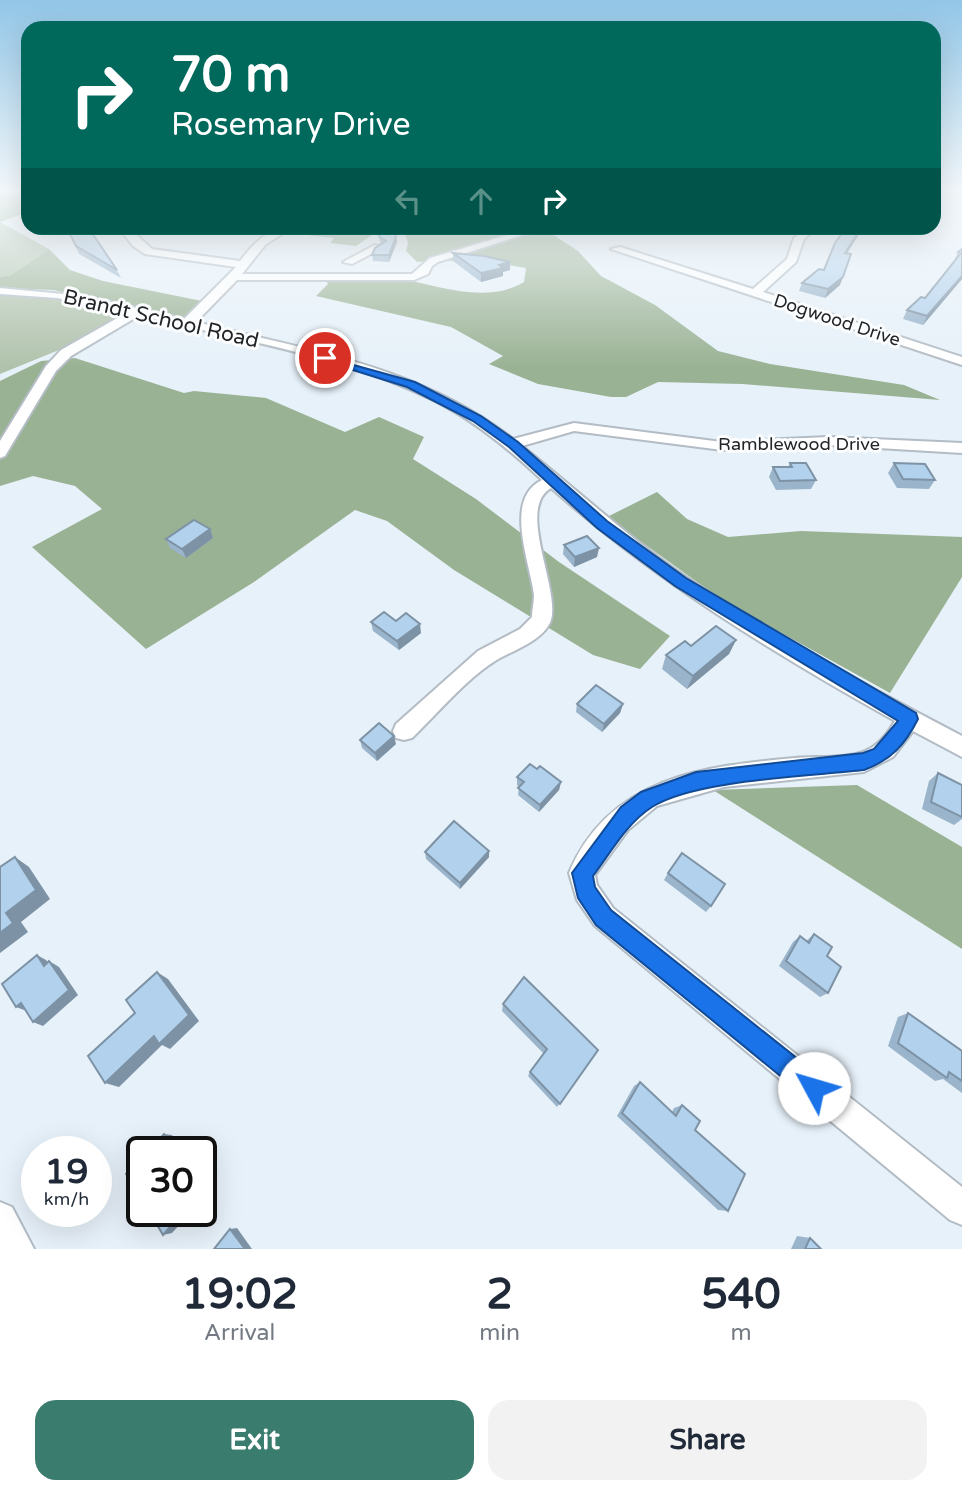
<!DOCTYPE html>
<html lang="en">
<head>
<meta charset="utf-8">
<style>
	body { margin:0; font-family:"Varela Round",sans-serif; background:#f2f2f3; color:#1f2937; height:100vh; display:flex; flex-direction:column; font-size:26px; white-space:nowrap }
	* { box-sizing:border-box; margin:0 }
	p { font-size:23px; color:#747a83 }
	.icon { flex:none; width:38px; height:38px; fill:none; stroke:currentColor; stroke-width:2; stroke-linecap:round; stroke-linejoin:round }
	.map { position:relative; height:1249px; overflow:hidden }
	.panel { display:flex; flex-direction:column; background:#fff; flex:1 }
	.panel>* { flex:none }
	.guide { position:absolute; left:21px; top:21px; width:920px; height:214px; border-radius:21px; box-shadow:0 7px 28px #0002; background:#00695c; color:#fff; overflow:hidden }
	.speed { position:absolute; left:21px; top:1136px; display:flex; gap:14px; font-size:35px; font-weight:700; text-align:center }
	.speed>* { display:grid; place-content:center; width:91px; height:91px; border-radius:50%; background:#fff; box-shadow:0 7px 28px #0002; line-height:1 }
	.speed small { font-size:18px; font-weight:400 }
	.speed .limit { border:4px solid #111; border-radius:10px; background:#fff; color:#111 }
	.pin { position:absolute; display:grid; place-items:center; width:60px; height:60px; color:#fff; margin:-30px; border:4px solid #fff; border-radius:50%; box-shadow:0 2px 7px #0007 }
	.me { position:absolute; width:77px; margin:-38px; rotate:309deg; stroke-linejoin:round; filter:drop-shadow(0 0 5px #0008) }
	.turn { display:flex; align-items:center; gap:24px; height:147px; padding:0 35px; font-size:32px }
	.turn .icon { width:91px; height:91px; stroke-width:2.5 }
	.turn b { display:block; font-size:49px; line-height:60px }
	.lanes { display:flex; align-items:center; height:66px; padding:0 35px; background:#0003; justify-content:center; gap:35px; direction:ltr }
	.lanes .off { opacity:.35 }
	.eta { display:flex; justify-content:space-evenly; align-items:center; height:119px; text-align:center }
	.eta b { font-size:42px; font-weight:700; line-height:49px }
	.action { display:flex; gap:14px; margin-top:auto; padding:14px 35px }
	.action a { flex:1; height:80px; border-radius:21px; background:#3a7c6d; color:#fff; font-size:28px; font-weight:700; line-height:80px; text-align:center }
	.action a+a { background:#f2f2f3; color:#1f2937 }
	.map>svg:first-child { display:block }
</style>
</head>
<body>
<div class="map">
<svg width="962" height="1249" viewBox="0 0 962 1249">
	<rect width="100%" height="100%" fill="#e7f1f9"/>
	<!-- green -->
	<g fill="#b0c2ab">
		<path d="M0,222L49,249L11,275L0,277Z"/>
		<path d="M0,295L61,300L126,313L81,341L0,374Z"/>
	</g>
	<!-- forest -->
	<g fill="#9ab294">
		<path d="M0,192H28V212L0,222Z"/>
		<path d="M297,228H382L356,246L330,243L334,238L280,232Z"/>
		<path d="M386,228H543L578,251L601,276L655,305L718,351L770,364L904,385L940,400L742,384L658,382L626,397H611L538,384L489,364L503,356L451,327L316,296L328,284L325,279C351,279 382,275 407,280C445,288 489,303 524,282L526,268C489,261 455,259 417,262L406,251L408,243L405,233Z"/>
		<path d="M49,249L70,270L103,281L202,301L181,319L54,290L0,288V277L11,275Z"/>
		<path d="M75,358L184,393L194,391L266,398L345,432L379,417L424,437L413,459L476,499L559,562L670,636L640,669L593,655L454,570L387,521L355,510L254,582L146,649L32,547L102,509L75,486L33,476L0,486V381L41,361Z"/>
		<path d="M657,492L687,519L728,537L801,531L962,537V577L890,693L722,600L607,517Z"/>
		<path d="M857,785L962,847V949L713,790Z"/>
	</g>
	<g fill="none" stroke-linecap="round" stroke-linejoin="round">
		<defs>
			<g id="minor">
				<path d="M119,228H129L152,249L240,261C254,243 267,228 292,228L266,244L242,274H412L430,258L531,228H545L438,262L432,266L428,274L414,280H237L196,322C309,351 417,365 513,439L574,423L722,442L828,437L962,443V453L828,445L722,450L574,431L522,446C575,488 624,534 680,573C769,635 866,685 962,736V757L913,731L893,757L864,772L724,787L657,806L628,830L595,875L597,885L613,908L962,1187V1225L950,1220L595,926L577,900L569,873C609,777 704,766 795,758C816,756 845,759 865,751C878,746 888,733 895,721C773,653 656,581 551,488C516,508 560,587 551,620C544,641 511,651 495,661C466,679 437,714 412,738L404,740L396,738L393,731L396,724L478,651L520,629L532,617C532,611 534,602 534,595C530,562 503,499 542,480C510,450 475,421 435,401C346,356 236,340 140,315L71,356L56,371L5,456L0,458V441L46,366L61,350L128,312L57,298L0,294V288L85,296L184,319L236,267L145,254L133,246Z"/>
				<path d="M806,228H816L804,239L796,262L763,292L962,357V365L611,249L620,247L753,289L787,259L794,238Z"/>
				<path d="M375,245L384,247L352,264L343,262Z"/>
				<path d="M0,1202L12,1207L34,1249H0Z"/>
			</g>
		</defs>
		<!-- minor casing -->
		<use href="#minor" stroke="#b3bcc4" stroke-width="4"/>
		<!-- minor -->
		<use href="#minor" fill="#fff" fill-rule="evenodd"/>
	</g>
	<!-- wall -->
	<g fill="#99b4cb">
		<path d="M934,192H962V196L934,193Z"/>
		<path d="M67,228L117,270L121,278L79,254Z"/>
		<path d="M375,228H393L396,236L397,242L389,262L373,261L372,255L381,244Z"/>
		<path d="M863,228L847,253L840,285L825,298L799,291L802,283L824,270Z"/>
		<path d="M962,249V279L923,325L903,319L907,310L925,298L955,261H954L958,252Z"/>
		<path d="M453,253L510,262V270L503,272V276L481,282L453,261Z"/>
		<path d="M790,463L816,480L811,489L776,490L769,477L773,467H788Z"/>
		<path d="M894,463L935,480L929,489L897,488L888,473Z"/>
		<path d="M210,529L213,538L186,558L170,548L166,539Z"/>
		<path d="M564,545L597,557L574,567L563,554Z"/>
		<path d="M396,621L421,633L399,650L373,631L371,622Z"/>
		<path d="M736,640L729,654L687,689L662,669L666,655L691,646Z"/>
		<path d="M577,704H623L620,713L602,732L576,712Z"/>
		<path d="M360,740L396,744L377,761L362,748Z"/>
		<path d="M537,769L561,782L559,790L539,812L518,795L519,787L517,785V777Z"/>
		<path d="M938,773L962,785V819L954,825L922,809L929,781Z"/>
		<path d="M425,852L489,857L460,889L426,859Z"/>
		<path d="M668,873L711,906L706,912L664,880Z"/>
		<path d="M814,934L828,993L820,997L779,966L793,942L800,936L806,941Z"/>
		<path d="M503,1004L598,1050L557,1107L528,1076L530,1072L544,1054L502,1011Z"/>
		<path d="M908,1013L962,1051V1093L943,1079L935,1081L888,1046L898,1017Z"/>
		<path d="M640,1082L672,1112L674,1108L682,1105L728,1211L718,1210L617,1116L634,1086Z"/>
		<path d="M797,1236L810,1238L821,1249H791Z"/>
	</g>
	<!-- shaded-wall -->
	<g fill="#7d92a5">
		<path d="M861,228H863L842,261L845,253Z"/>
		<path d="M396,236L397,242L389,262V255Z"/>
		<path d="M510,262V270L503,272V276L481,282V273L499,265Z"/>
		<path d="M962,276V279L923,325L927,316Z"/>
		<path d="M843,277L840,285L825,298L828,289Z"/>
		<path d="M210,529L213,538L186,558L182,549Z"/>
		<path d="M599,548L597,557L574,567L575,557Z"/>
		<path d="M420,624L421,633L399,650L397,641Z"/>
		<path d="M736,640L729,654L687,689L693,676Z"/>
		<path d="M623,704L620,713L602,732L604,724Z"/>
		<path d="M394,736L396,744L377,761L375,753Z"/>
		<path d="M561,782L559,790L539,812L540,805Z"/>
		<path d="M489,851V857L460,889V883Z"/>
		<path d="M15,857L29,867L50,899L21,922L28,932L0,953V933L6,913Z"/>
		<path d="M37,955L46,960L54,971L44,966Z"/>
		<path d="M49,961L59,967L78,995L43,1026L33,1022Z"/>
		<path d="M157,972L168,979L199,1021L170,1049L162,1045L119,1087L105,1083Z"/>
		<path d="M21,1003L27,1011L16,1007Z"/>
		<path d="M164,1134L172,1135L183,1152H176Z"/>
		<path d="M201,1178L210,1191L201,1200Z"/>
		<path d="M184,1211H192L172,1233L163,1235Z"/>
		<path d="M237,1228L252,1249H245L230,1229Z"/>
	</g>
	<!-- building -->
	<g fill="#b2d1ec" stroke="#7d92a5" stroke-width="2">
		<path d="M67,228H85L90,230L117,270L76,246Z"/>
		<path d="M376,228H393L396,236L389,255H372L375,248L386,241L380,237Z"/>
		<path d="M846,228H861L845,253L851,254L843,277L828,289L802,283L819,269L824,270L835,243Z"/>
		<path d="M962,249V276L927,316L907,310L921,297L925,298L961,253L958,252Z"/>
		<path d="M453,253L484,256L510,262L499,265L503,268L481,273Z"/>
		<path d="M790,463H806L816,480L780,481L773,467H792Z"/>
		<path d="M894,463L925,464L935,480L903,479Z"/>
		<path d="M194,520L210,529L182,549L166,539Z"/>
		<path d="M587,536L599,548L575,557L564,545Z"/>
		<path d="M384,612L396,621L406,613L420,624L397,641L371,622Z"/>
		<path d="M716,626L736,640L693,676L666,655L685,641L691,646Z"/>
		<path d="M596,685L623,704L604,724L577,704Z"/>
		<path d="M379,723L394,736L375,753L360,740Z"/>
		<path d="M530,764L537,769L540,766L561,782L540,805L518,788L524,782L517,777Z"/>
		<path d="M938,773L962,785V817L931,802Z"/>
		<path d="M454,821L489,851L460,883L425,852Z"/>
		<path d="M682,853L725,884L711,906L668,873Z"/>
		<path d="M15,857L36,890L6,913L13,923L0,933V867Z"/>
		<path d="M814,934L832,947L827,956L841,967L828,993L786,961L800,936L809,943Z"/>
		<path d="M37,955L44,966L49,961L69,990L33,1022L21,1003L16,1007L2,984Z"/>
		<path d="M157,972L189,1015L159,1044L154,1036L105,1083L88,1056L135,1013L126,1000Z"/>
		<path d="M524,977L598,1050L560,1104L530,1072L547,1049L503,1004Z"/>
		<path d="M908,1013L962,1051V1081L949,1072L947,1078L898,1043Z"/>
		<path d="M640,1082L676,1116L682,1105L700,1121L695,1130L745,1174L728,1211L622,1113Z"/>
		<path d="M164,1134L176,1152H147Z"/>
		<path d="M142,1157V1200L126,1174Z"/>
		<path d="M149,1211H184L163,1235Z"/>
		<path d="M230,1229L245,1249H214Z"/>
		<path d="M810,1238L821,1249H805Z"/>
	</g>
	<!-- sky -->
	<linearGradient id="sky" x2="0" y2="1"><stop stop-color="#92c6e7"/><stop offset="0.52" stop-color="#f4f9fc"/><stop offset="1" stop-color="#f4f9fc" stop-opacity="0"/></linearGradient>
	<rect width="962" height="367" fill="url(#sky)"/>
	<!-- route -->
	<path fill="#1a73e8" stroke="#114b97" stroke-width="2" d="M321,356L415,382L481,416L518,442L607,521L686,578L916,713L918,719C905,745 891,760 864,770C812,776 693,780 652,807C627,823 611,852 593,876L595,887L611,910L823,1079L827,1088L823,1097L814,1101L806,1097L596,925L578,898L572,873L621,807L641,792L696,772L863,753L874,749L898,721L675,586L597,528L509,447L473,421L407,387L321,360Z"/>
	<g text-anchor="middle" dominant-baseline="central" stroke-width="6" stroke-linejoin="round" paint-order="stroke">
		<!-- far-street labels -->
		<g font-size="18" fill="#222528" stroke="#fbfdfe">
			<text transform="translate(837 320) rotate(18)">Dogwood Drive</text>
			<text x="799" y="444">Ramblewood Drive</text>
		</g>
		<!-- street labels -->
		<g font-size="21" fill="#222528" stroke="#fbfdfe">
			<text transform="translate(161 319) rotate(13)">Brandt School Road</text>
		</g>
	</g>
</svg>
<div class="speed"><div>19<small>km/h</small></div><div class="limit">30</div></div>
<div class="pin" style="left:325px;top:358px;background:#d93025"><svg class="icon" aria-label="arrive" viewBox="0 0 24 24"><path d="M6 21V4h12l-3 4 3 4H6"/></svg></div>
<svg class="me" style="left:814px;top:1088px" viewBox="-20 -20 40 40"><circle r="19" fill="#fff"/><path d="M0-13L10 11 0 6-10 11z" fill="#1a73e8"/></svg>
<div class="guide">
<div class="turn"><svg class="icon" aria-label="right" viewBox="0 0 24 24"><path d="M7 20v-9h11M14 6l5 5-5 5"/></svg><div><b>70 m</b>Rosemary Drive</div></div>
<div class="lanes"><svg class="icon off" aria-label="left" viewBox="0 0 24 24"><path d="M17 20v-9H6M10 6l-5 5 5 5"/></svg><svg class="icon off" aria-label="ahead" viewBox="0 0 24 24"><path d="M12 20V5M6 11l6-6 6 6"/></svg><svg class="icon" aria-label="right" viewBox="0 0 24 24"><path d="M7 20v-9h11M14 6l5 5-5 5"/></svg></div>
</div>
</div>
<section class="panel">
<div class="eta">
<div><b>19:02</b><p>Arrival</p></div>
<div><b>2</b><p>min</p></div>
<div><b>540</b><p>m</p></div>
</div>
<div class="action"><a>Exit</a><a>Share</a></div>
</section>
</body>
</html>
